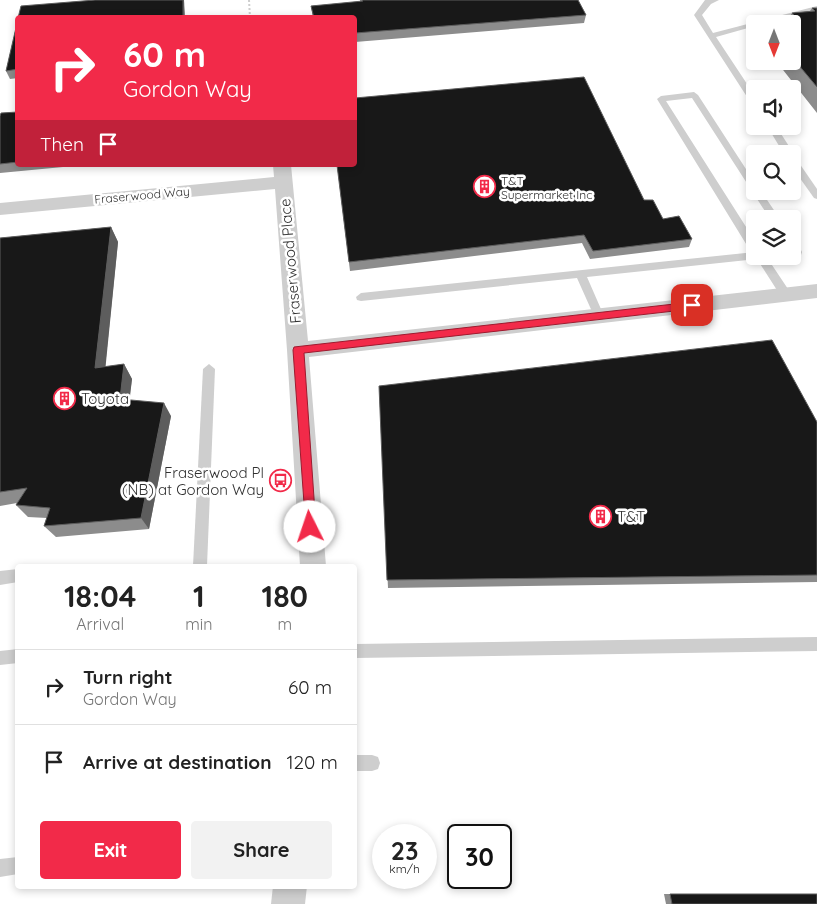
<!DOCTYPE html>
<html lang="en">
<head>
<meta charset="utf-8">
<style>
	body { margin:0; font-family:Quicksand,sans-serif; background:#f2f2f2; color:#222; height:100vh; display:flex; flex-direction:column; font-size:19px; white-space:nowrap }
	* { box-sizing:border-box; margin:0 }
	p { font-size:16px; color:#767676 }
	.icon { flex:none; width:28px; height:28px; fill:none; stroke:currentColor; stroke-width:2; stroke-linecap:round; stroke-linejoin:round }
	.map { position:relative; flex:1; overflow:hidden }
	.side { position:absolute; left:15px; top:564px; width:342px; height:325px; display:flex; flex-direction:column; background:#fff; border-radius:5px; box-shadow:0 2px 8px #0003 }
	.side>* { flex:none }
	.top-card { position:absolute; left:15px; top:15px; width:342px; height:152px; border-radius:5px; box-shadow:0 2px 8px #0003; background:#f22a49; color:#fff; overflow:hidden }
	.needle { width:32px; rotate:180deg }
	.buttons { position:absolute; left:746px; top:15px; display:grid; gap:10px }
	.buttons a { display:grid; place-items:center; width:55px; height:55px; border-radius:5px; background:#fff; box-shadow:0 2px 8px #0003; font-size:25px }
	.speed { position:absolute; left:372px; top:824px; display:flex; gap:10px; font-size:25px; font-weight:700; text-align:center }
	.speed>* { display:grid; place-content:center; width:65px; height:65px; border-radius:50%; background:#fff; box-shadow:0 2px 8px #0003; line-height:1 }
	.speed small { font-size:12px; font-weight:400 }
	.speed .limit { border:2px solid #111; border-radius:8px; background:#fff; color:#111 }
	.pin { position:absolute; display:grid; place-items:center; width:42px; height:42px; color:#fff; margin:-21px; border-radius:10px; box-shadow:0 2px 8px #0006 }
	.me { position:absolute; width:55px; margin:-28px; rotate:356deg; stroke-linejoin:round; filter:drop-shadow(0 0 4px #0008) }
	.turn { display:flex; align-items:center; gap:18px; height:105px; padding:0 25px; font-size:22px }
	.turn .icon { width:65px; height:65px; stroke-width:2.5 }
	.turn b { display:block; font-size:35px; line-height:42px }
	.then { display:flex; align-items:center; height:48px; padding:0 25px; background:#0003; gap:10px; font-size:19px }
	.eta { display:flex; justify-content:space-evenly; align-items:center; height:85px; text-align:center }
	.eta b { font-size:30px; font-weight:700; line-height:35px }
	.primary-button { display:flex; gap:10px; margin-top:auto; padding:10px 25px }
	.primary-button a { flex:1; height:58px; border-radius:5px; background:#f22a49; color:#fff; font-size:20px; font-weight:700; line-height:58px; text-align:center }
	.primary-button a+a { background:#f2f2f2; color:#222 }
	ul { padding:0; list-style:none }
	li { display:flex; align-items:center; gap:15px; height:75px; padding:0 25px; border-top:1px solid #e0e0e0 }
	li div { flex:1 }
	li b { display:block; font-size:19px }
	li em { font-style:normal }
	.map>svg:first-child { display:block }
</style>
</head>
<body>
<div class="map">
<svg width="817" height="904" viewBox="0 0 817 904">
	<rect width="100%" height="100%" fill="#fff"/>
	<g fill="none" stroke-linecap="round" stroke-linejoin="round">
		<!-- path -->
		<path stroke="#cecece" stroke-width="2" stroke-dasharray="2 2" stroke-linecap="butt" d="M249,0L250,18"/>
		<!-- lane -->
		<g fill="#cecece" fill-rule="evenodd">
			<path d="M705,0H719L711,4L702,15L713,33L817,6V10L766,24H755V26L716,37L755,96V106L751,103L694,15Z"/>
			<path d="M694,92L698,95L755,183V191H761L780,219H770L692,98L666,101L755,241V256H766L790,292L791,295L790,298H782L757,259L587,277L604,316L599,320L594,316L577,278L361,301L357,300L356,297L361,293L755,252H751L657,99L661,96Z"/>
			<path d="M767,126H776L794,154L792,156V154H784Z"/>
			<path d="M792,156L795,157L817,189V199L814,198L792,167Z"/>
			<path d="M792,242C797,243 800,248 802,252L801,255L792,256Z"/>
			<path d="M209,364L215,369L207,566H193L203,369Z"/>
			<path d="M18,569V582L0,585V571Z"/>
			<path d="M817,637V651L355,658V644Z"/>
			<path d="M18,649V663L0,665V651Z"/>
			<path d="M355,755H372L378,757L380,763L378,769L372,771H355Z"/>
			<path d="M18,857V874L0,877V859Z"/>
		</g>
		<!-- street -->
		<g fill="#cecece" fill-rule="evenodd">
			<path d="M273,165H291L308,341L817,284V298L309,357L326,566H300L287,350L275,189L0,215V203L274,177Z"/>
			<path d="M273,886H307L305,904H271Z"/>
		</g>
	</g>
	<!-- wall -->
	<g fill="#8c8c8c">
		<path d="M360,0H578L586,15L584,23L355,42V18H313L311,6L360,2Z"/>
		<path d="M812,8H817V113L776,61H792V24H759L761,18L790,16L792,13L810,11Z"/>
		<path d="M18,19V78L10,79L6,71Z"/>
		<path d="M18,112V165H84L0,173V116Z"/>
		<path d="M337,165L644,200L663,219L692,239L689,247L590,259L582,243L350,271Z"/>
		<path d="M111,227L118,242L105,367L124,364L132,379L129,400L171,416L149,529L56,537L44,526L47,518L28,517L16,505L17,503L0,506V238Z"/>
		<path d="M379,386L817,422V582L388,588Z"/>
		<path d="M664,894H817V904H666Z"/>
	</g>
	<!-- shaded-wall -->
	<g fill="#5d5d5d">
		<path d="M183,0H184L185,18H183Z"/>
		<path d="M111,227L118,242L104,382L95,368Z"/>
		<path d="M124,364L132,379L128,413L120,399Z"/>
		<path d="M164,403L171,416L149,529L141,518Z"/>
	</g>
	<!-- building -->
	<g fill="#181818" stroke="#5d5d5d">
		<path d="M95,0H183V18H18L21,6Z"/>
		<path d="M362,0H578L586,15L355,33V18H314L311,6L363,1Z"/>
		<path d="M812,8H817V87L792,57V24H766L761,18L795,16L792,13L815,11Z"/>
		<path d="M18,19V69L6,71Z"/>
		<path d="M584,77L644,200H653L663,219L679,216L692,239L593,251L584,235L349,262L337,165H355V98Z"/>
		<path d="M18,112V162L0,164V116L1,113Z"/>
		<path d="M111,227L95,368L124,364L120,399L164,403L141,518L44,526L50,508L16,505L27,488L0,492V238Z"/>
		<path d="M772,340L817,422V575L387,580L379,386Z"/>
		<path d="M670,894H817V904H672Z"/>
	</g>
	<!-- route -->
	<path fill="#f22a49" stroke="#9d1b2f" d="M692,302L697,305L692,309L304,353L316,527L315,531L310,532L306,531L293,350L294,347Z"/>
	<!-- icons -->
	<defs>
		<symbol id="building-ring" viewBox="-11 -11 22 22"><circle r="9.5" fill="#fff" stroke="#f22a49" stroke-width="1.5"/><path d="M-4-6H4V6H1V3H-1V6H-4ZM-2.5-4.3h1.7v1.8h-1.7ZM.8-4.3h1.7v1.8H.8ZM-2.5-1h1.7V.8h-1.7ZM.8-1h1.7V.8H.8Z" fill="#f22a49"/></symbol>
		<symbol id="bus-ring" viewBox="-11 -11 22 22"><circle r="9.5" fill="#fff" stroke="#f22a49" stroke-width="1.5"/><path d="M-5-6H5V4H4V6H2V4H-2V6H-4V4H-5ZM-3.5-4V0h7V-4ZM-3.5 1.2v1.5H-2V1.2ZM2 1.2v1.5H3.5V1.2Z" fill="#f22a49"/></symbol>
	</defs>
	<g fill-rule="evenodd">
		<use href="#building-ring" x="472" y="174" width="25" height="25"/>
		<use href="#building-ring" x="52" y="386" width="25" height="25"/>
		<use href="#bus-ring" x="268" y="468" width="25" height="25"/>
		<use href="#building-ring" x="588" y="504" width="25" height="25"/>
	</g>
	<g text-anchor="middle" dominant-baseline="central" stroke-width="5" stroke-linejoin="round" paint-order="stroke">
		<!-- far-poi labels -->
		<g font-size="12" fill="#313131" stroke="#fff" text-anchor="start">
			<text x="501" y="180">T&amp;T<tspan x="501" dy="14">Supermarket Inc</tspan></text>
		</g>
		<!-- far-street labels -->
		<g font-size="12" fill="#313131" stroke="#fff">
			<text transform="translate(142 195) rotate(-5)">Fraserwood Way</text>
		</g>
		<!-- street labels -->
		<g font-size="15" fill="#313131" stroke="#fff">
			<text transform="translate(290 261) rotate(-95)">Fraserwood Place</text>
		</g>
		<!-- poi labels -->
		<g font-size="15" fill="#313131" stroke="#fff" text-anchor="start">
			<text x="81" y="398">Toyota</text>
			<text x="264" y="472" text-anchor="end">Fraserwood Pl<tspan x="264" dy="17">(NB) at Gordon Way</tspan></text>
			<text x="617" y="516">T&amp;T</text>
		</g>
	</g>
</svg>
<div class="buttons">
<a><svg class="needle" viewBox="-14 -14 28 28"><path d="M0-13l5 13h-10z" fill="#e53935"/><path d="M0 13l5-13h-10z" fill="#767676"/></svg></a>
<a><svg class="icon" aria-label="sound" viewBox="0 0 24 24"><path d="M4 9h4l5-4v14l-5-4H4zM17 9q2 3 0 6"/></svg></a>
<a><svg class="icon" aria-label="search" viewBox="0 0 24 24"><circle cx="10" cy="10" r="6"/><path d="M15 15l6 6"/></svg></a>
<a><svg class="icon" aria-label="layers" viewBox="0 0 24 24"><path d="M12 4l9 5-9 5-9-5zM3 14l9 5 9-5"/></svg></a>
</div>
<div class="speed"><div>23<small>km/h</small></div><div class="limit">30</div></div>
<div class="pin" style="left:692px;top:305px;background:#d93025"><svg class="icon" aria-label="arrive" viewBox="0 0 24 24"><path d="M6 21V4h12l-3 4 3 4H6"/></svg></div>
<svg class="me" style="left:310px;top:527px" viewBox="-20 -20 40 40"><circle r="19" fill="#fff"/><path d="M0-13L10 11 0 6-10 11z" fill="#f22a49"/></svg>
<div class="top-card">
<div class="turn"><svg class="icon" aria-label="right" viewBox="0 0 24 24"><path d="M7 20v-9h11M14 6l5 5-5 5"/></svg><div><b>60 m</b>Gordon Way</div></div>
<div class="then">Then<svg class="icon" aria-label="arrive" viewBox="0 0 24 24"><path d="M6 21V4h12l-3 4 3 4H6"/></svg></div>
</div>
<section class="side">
<div class="eta">
<div><b>18:04</b><p>Arrival</p></div>
<div><b>1</b><p>min</p></div>
<div><b>180</b><p>m</p></div>
</div>
<ul>
<li><svg class="icon" aria-label="right" viewBox="0 0 24 24"><path d="M7 20v-9h11M14 6l5 5-5 5"/></svg><div><b>Turn right</b><p>Gordon Way</p></div><em>60 m</em></li>
<li><svg class="icon" aria-label="arrive" viewBox="0 0 24 24"><path d="M6 21V4h12l-3 4 3 4H6"/></svg><div><b>Arrive at destination</b></div><em>120 m</em></li>
</ul>
<div class="primary-button"><a>Exit</a><a>Share</a></div>
</section>
</div>
</body>
</html>
